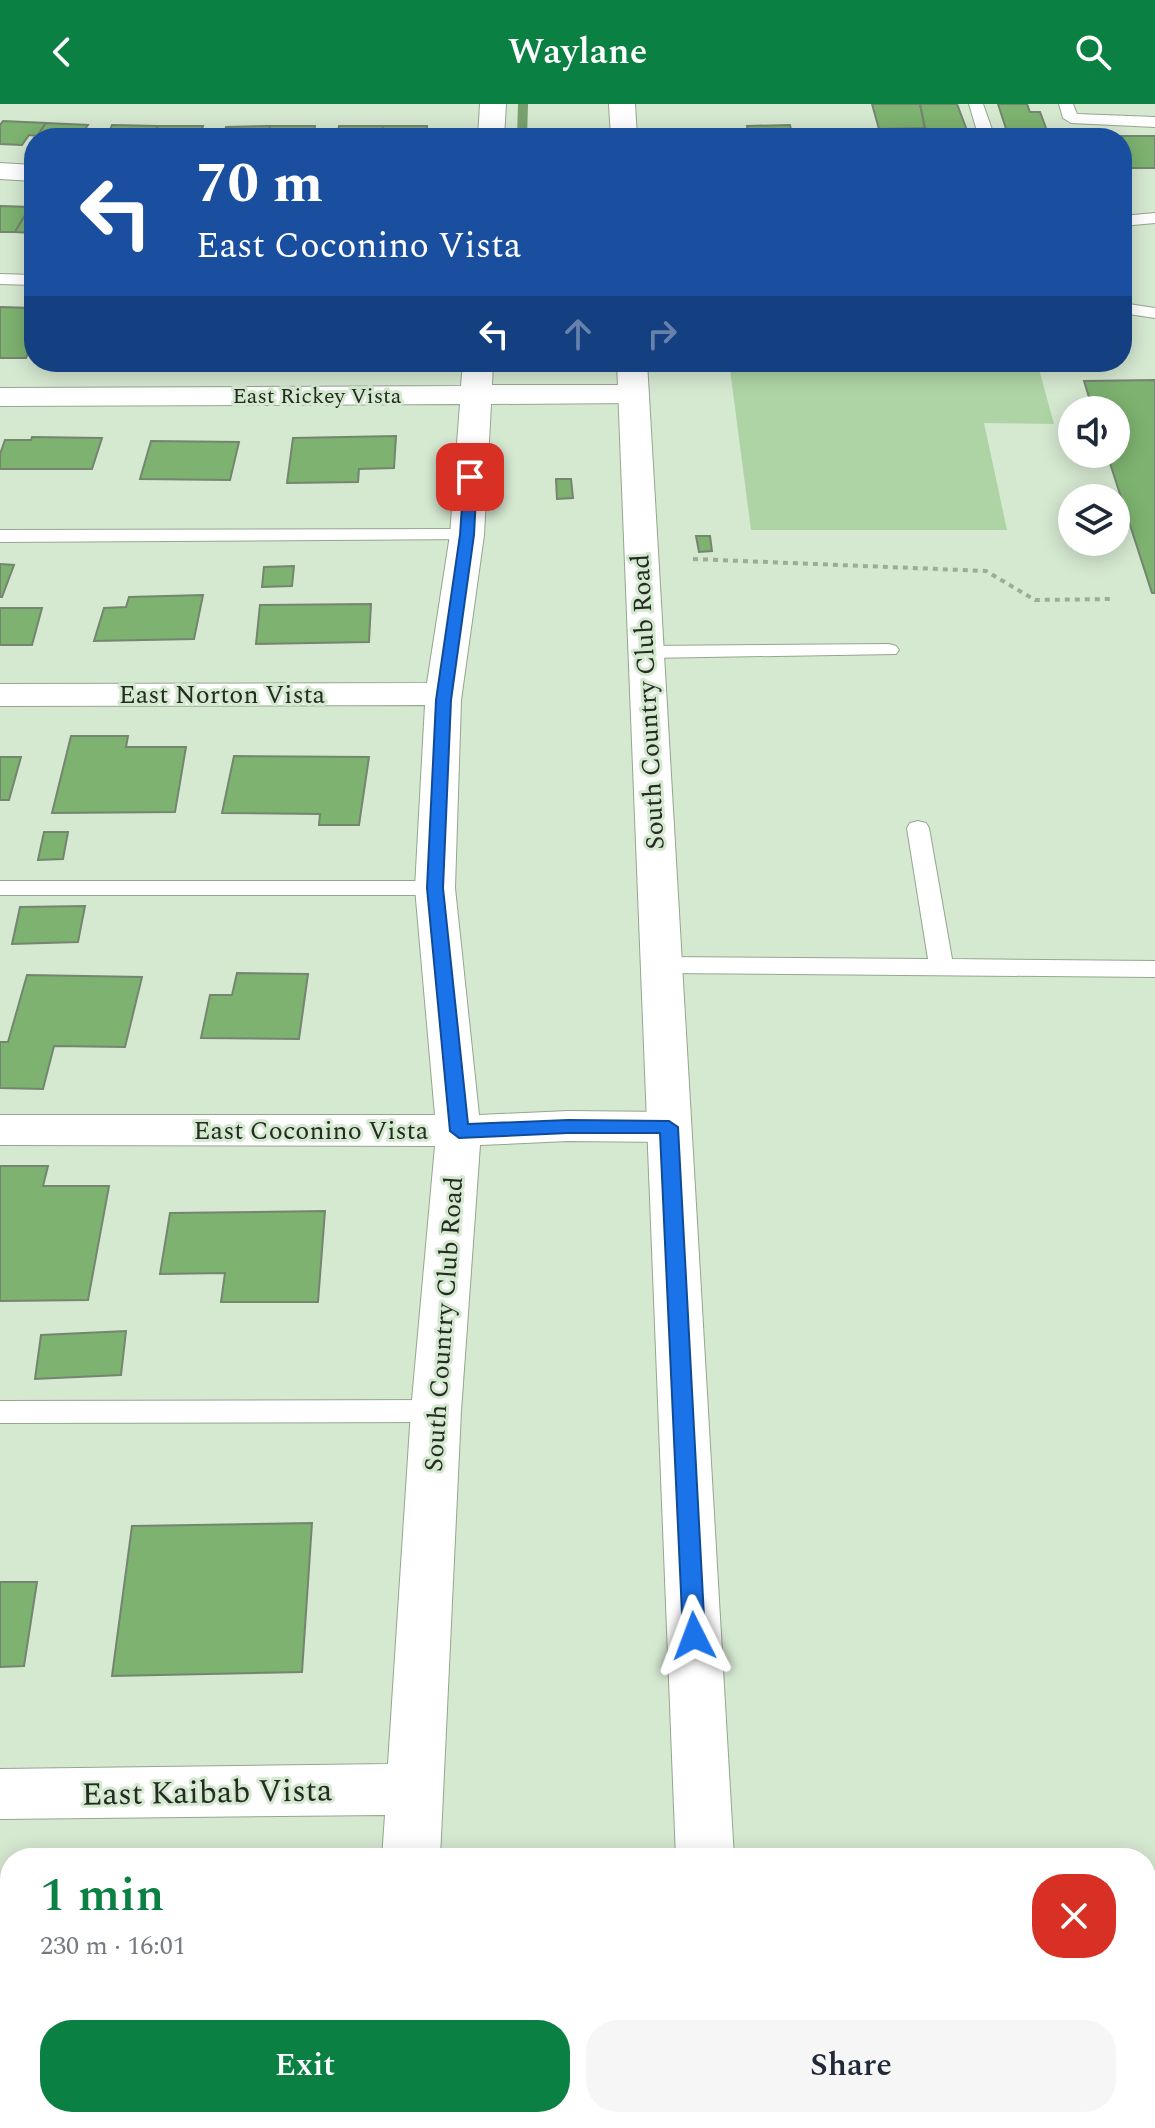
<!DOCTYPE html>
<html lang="en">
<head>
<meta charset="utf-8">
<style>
	body { margin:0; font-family:Spectral,serif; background:#f6f6f7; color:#1f2937; height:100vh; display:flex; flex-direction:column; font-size:30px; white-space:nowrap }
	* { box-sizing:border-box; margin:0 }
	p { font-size:26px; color:#747a83 }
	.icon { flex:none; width:44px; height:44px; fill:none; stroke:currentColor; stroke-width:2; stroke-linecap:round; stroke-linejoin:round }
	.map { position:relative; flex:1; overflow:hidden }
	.drawer { position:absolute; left:0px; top:1744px; width:1156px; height:280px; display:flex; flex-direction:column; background:#fff; border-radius:32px 32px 0 0; box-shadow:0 4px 20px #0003 }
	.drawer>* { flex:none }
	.banner { position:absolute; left:24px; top:24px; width:1108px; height:244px; border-radius:32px; box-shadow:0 4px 20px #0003; background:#1a4fa0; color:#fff; overflow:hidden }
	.fabs { position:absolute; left:1058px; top:292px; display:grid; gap:16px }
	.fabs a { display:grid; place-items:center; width:72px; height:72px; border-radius:50%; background:#fff; box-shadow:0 4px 20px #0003; font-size:40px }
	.pin { position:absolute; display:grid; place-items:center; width:68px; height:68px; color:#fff; margin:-34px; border-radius:16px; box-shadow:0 4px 12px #0006 }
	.me { position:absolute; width:88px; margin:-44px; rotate:357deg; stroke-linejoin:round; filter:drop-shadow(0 0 6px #0008) }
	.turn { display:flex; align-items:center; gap:28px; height:168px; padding:0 40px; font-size:36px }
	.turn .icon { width:104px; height:104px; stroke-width:2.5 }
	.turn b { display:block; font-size:56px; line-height:68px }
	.lanes { display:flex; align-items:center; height:76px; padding:0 40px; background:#0003; justify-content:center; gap:40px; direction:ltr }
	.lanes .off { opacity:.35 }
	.round { display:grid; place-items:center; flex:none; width:84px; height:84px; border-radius:32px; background:#f6f6f7 }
	.overview { display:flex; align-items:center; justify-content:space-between; height:136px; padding:0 40px }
	h1 { font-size:48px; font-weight:600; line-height:60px; color:#0b8043 }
	.primary-button { display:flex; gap:16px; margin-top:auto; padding:16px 40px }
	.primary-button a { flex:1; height:92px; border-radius:32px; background:#0b8043; color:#fff; font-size:32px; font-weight:600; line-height:92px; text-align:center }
	.primary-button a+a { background:#f6f6f7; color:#1f2937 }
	header { display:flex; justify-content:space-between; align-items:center; height:104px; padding:0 40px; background:#0b8043; color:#fff; font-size:36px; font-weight:600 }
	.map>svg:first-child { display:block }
</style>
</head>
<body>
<header><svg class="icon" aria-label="back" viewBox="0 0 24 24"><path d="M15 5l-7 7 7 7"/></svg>Waylane<svg class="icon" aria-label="search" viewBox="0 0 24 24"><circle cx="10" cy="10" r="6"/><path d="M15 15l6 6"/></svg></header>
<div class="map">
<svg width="1155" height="2024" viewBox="0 0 1155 2024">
	<rect width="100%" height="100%" fill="#d5e8d0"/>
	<!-- green -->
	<path fill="#aed4a5" d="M729,258H1037L1054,320L984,319L1007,426H751Z"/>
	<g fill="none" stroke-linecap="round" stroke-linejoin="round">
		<!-- stream -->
		<path fill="#79a16f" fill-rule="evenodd" d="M518,0H528L527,34H517Z"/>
	</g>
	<!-- building -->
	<g fill="#7db270" stroke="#748570" stroke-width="2">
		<path d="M872,0H920L925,24L879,25Z"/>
		<path d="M920,0H957L968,29H926Z"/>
		<path d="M998,0H1027L1030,8H1040L1049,32H1155V64H1122V34H1009Z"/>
		<path d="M3,17L46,19L37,32L29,31L22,41L0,40V21Z"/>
		<path d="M46,19L88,21L79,34L37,32Z"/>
		<path d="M112,21L158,22L152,34H107Z"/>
		<path d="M790,21L792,32L950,31L951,34H749L747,22Z"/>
		<path d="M158,22H203L199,34H152Z"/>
		<path d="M270,22H315L313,34H268Z"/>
		<path d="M270,22L268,34H223L226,23Z"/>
		<path d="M339,22H383L381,34H337Z"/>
		<path d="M383,22H427L426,34H381Z"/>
		<path d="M0,102L30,103L15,128H0Z"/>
		<path d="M30,103H34V129L15,128Z"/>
		<path d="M0,203L34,204V235L26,254H0Z"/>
		<path d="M1155,276V489H1152L1107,350H1116V306H1093L1084,277Z"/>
		<path d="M396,332L394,364L359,365L358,378L287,379L293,334Z"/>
		<path d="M32,333L102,334L92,365H0V350L5,336H31Z"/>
		<path d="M151,337L239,338L230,376L140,375Z"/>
		<path d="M556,375H571L573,394L557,395Z"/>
		<path d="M696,432H710L712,447L699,448Z"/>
		<path d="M0,460L14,461L2,493H0Z"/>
		<path d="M294,462L292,482L262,483L264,463Z"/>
		<path d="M203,491L194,535L94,537L104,504L126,503L129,493Z"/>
		<path d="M371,500L369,538L256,540L260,501Z"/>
		<path d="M0,504H42L32,541H0Z"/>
		<path d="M71,632H128L126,643H186L175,708L52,709Z"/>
		<path d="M234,652L369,653L359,721H319L320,710L222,709Z"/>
		<path d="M0,653H21L9,696H0Z"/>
		<path d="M44,728H68L63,755L38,756Z"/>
		<path d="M85,802L78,838L12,840L20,803Z"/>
		<path d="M237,869L308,870L299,935L201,934L210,891H232Z"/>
		<path d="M27,871L142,873L125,943L54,942L43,985L0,984V938H8Z"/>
		<path d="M0,1062H48L43,1082H109L88,1196L0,1197Z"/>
		<path d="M325,1107L318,1198H221L225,1169L160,1170L170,1109Z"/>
		<path d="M126,1227L121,1271L35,1275L41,1231Z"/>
		<path d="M312,1419L302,1568L112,1572L132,1422Z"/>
		<path d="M0,1478H37L24,1562L0,1563Z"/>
		<path d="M117,2014H261L260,2024H115Z"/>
	</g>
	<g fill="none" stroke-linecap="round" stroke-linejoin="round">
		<defs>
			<g id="service">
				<path d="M969,0H983L995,34H979Z"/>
				<path d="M1059,0H1073L1077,10L1155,13V23L1071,19L1063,14Z"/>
				<path d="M1155,109V119L1122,122V112Z"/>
				<path d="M0,170L34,171V181L0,180Z"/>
				<path d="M1122,199L1155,204V214L1122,209Z"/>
				<path d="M467,425L477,431L474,435L0,438V426Z"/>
				<path d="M889,540L896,542L899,546L896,550L646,554L636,548L646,542Z"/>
				<path d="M918,717L926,719L929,724L952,855L1155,857V873L661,869L652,867L649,861L652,855L661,853L928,855L907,724L910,719Z"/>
				<path d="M0,777H435L443,779L447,784L443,789L435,791H0Z"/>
				<path d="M436,1296L446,1299L451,1307L446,1315L436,1318L0,1319V1297Z"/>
			</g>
			<g id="minor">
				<path d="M480,0H506L504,34H478Z"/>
				<path d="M0,59L34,61V77L0,75Z"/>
				<path d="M463,258H493L492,281H634L645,284L649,290L645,296L634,299L491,300L484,431L461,596L455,784L479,1011L568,1007L669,1008L685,1012L691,1023L685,1034L669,1038L568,1037L480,1041L461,1307L440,1754H382L385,1711L0,1715V1665L388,1660L411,1307L435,1042L0,1041V1011H435L415,784L425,601L0,602V580L427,579L450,431L460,300L0,302V284L461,282Z"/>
				<rect x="365" y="2014" width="62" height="10"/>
			</g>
			<g id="tertiary">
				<path d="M609,0H635L637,34H611Z"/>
				<path d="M617,258H647L734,1754H676Z"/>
				<rect x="687" y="2014" width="62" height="10"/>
			</g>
		</defs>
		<!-- service casing -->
		<use href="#service" stroke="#94a690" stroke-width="2"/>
		<!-- minor casing -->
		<use href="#minor" stroke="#94a690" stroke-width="2"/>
		<!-- tertiary casing -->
		<use href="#tertiary" stroke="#94a690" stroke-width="2"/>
		<!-- path -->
		<path stroke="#9dac99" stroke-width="4" stroke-dasharray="5 5" stroke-linecap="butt" d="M693,455L986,467L1035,496L1110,495"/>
		<!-- service -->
		<use href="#service" fill="#fff" fill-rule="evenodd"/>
		<!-- minor -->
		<use href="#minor" fill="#fff" fill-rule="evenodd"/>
		<!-- tertiary -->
		<use href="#tertiary" fill="#fff" fill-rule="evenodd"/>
	</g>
	<!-- route -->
	<path fill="#1a73e8" stroke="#114b97" stroke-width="2" d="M470,369L477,373L474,431L451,596L443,784L468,1020L568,1016L669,1017L678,1023L705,1532L702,1538L694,1541L686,1538L683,1532L660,1029H568L459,1034L450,1027L427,784L436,596L460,431L464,373Z"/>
	<g text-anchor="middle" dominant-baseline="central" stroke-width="6" stroke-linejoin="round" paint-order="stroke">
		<!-- far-street labels -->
		<g font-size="22" fill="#242b22" stroke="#d5e8d0">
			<text x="317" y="292">East Rickey Vista</text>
		</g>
		<!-- street labels -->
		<g font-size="26" fill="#242b22" stroke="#d5e8d0">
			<text x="222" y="591">East Norton Vista</text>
			<text transform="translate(648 598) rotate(-93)">South Country Club Road</text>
			<text x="311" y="1027">East Coconino Vista</text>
			<text transform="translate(444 1220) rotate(-86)">South Country Club Road</text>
		</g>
		<!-- near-street labels -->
		<g font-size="32" fill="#242b22" stroke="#d5e8d0">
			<text transform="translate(207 1689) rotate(-1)">East Kaibab Vista</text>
		</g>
	</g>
</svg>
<div class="fabs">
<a><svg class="icon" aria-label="sound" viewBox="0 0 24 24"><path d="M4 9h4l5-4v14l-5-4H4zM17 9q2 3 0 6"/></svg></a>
<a><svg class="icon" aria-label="layers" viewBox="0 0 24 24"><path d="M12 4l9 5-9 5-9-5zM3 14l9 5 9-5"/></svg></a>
</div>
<div class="pin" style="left:470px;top:373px;background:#d93025"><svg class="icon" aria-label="arrive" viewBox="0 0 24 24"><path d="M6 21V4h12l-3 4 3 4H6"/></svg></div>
<svg class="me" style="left:694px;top:1532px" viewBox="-20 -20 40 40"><path d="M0-17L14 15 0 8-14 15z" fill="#1a73e8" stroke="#fff" stroke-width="4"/></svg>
<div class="banner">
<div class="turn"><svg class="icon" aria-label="left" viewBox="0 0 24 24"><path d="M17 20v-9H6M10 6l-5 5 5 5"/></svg><div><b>70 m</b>East Coconino Vista</div></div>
<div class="lanes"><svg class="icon" aria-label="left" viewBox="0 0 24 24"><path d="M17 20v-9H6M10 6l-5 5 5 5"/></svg><svg class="icon off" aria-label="ahead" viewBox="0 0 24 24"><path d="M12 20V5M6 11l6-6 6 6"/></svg><svg class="icon off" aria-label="right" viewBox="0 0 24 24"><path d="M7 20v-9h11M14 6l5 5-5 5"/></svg></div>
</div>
<section class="drawer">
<div class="overview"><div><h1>1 min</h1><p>230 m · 16:01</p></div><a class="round" style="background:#d93025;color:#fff"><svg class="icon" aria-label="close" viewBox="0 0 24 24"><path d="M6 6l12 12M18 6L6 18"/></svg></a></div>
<div class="primary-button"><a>Exit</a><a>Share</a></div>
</section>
</div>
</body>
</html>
